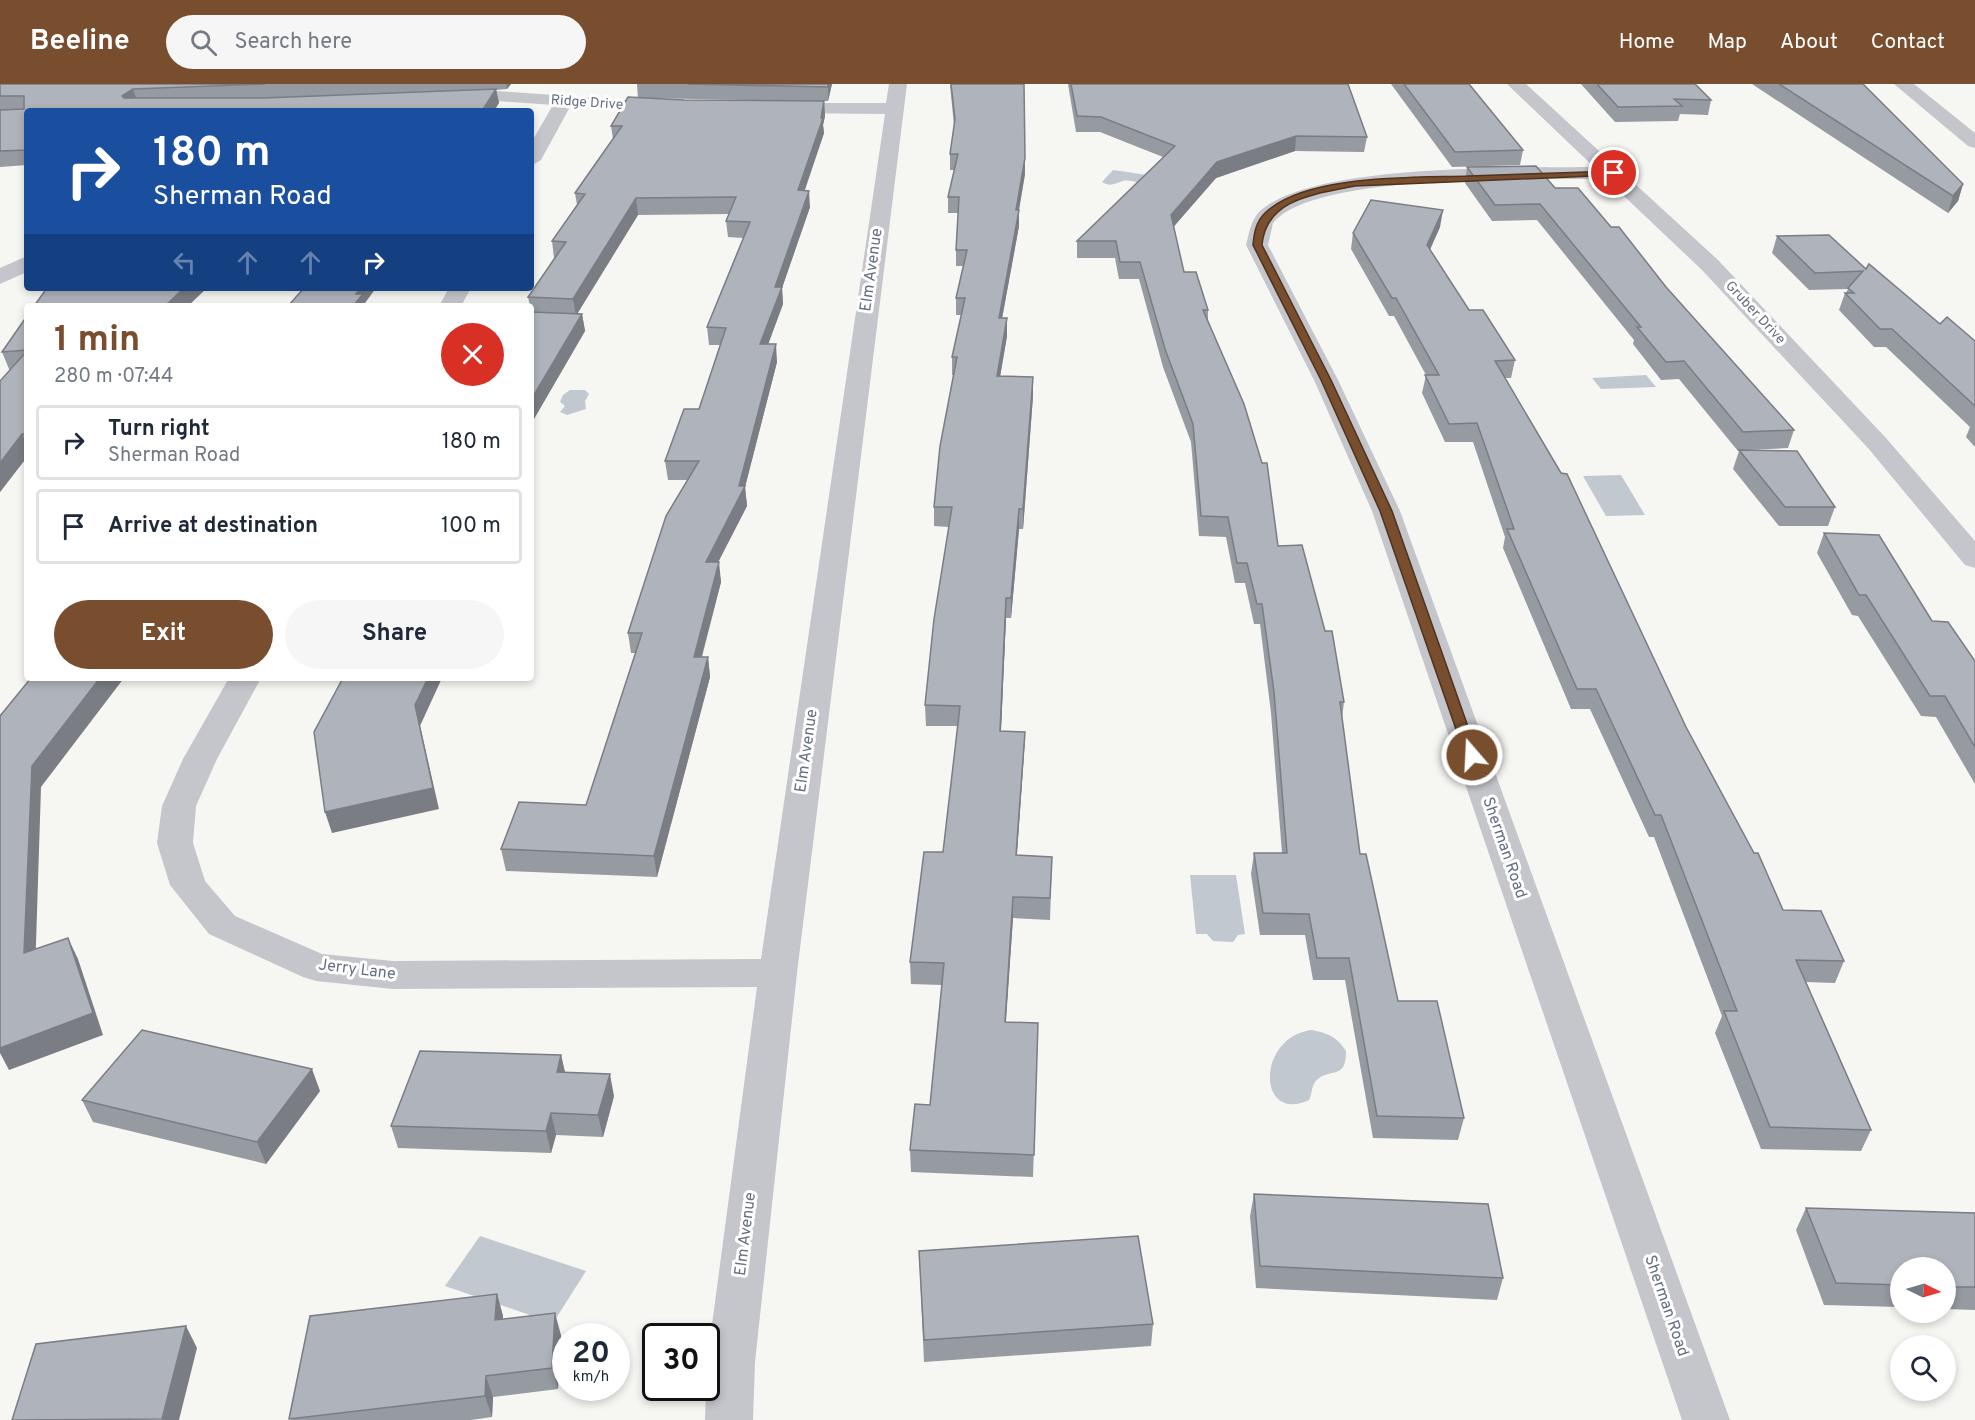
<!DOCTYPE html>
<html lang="en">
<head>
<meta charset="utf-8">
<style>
	body { margin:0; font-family:Overpass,sans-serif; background:#f6f6f7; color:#1f2937; height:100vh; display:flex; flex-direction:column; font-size:22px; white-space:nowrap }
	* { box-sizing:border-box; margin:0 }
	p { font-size:20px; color:#747a83 }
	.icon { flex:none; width:33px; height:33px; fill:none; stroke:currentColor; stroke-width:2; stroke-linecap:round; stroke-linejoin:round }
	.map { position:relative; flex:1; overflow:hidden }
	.details { position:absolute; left:24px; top:219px; width:510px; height:378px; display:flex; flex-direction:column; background:#fff; border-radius:6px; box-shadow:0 3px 9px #0003 }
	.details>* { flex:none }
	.hud { position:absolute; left:24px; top:24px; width:510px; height:183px; border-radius:6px; box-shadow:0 3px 9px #0003; background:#1a4fa0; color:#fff; overflow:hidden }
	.needle { width:39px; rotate:95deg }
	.buttons { position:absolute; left:1890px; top:1173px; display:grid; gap:12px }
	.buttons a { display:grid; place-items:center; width:66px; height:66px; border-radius:50%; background:#fff; box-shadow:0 3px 9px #0003; font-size:30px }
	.speed { position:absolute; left:552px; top:1239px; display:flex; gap:12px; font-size:30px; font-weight:700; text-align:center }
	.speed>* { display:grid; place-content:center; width:78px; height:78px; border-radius:50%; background:#fff; box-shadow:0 3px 9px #0003; line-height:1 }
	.speed small { font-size:15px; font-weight:400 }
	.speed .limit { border:3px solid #111; border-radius:9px; background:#fff; color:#111 }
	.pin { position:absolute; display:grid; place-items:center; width:51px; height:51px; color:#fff; margin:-26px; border:3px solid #fff; border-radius:50%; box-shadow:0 2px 6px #0007 }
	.me { position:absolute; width:66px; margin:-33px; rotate:341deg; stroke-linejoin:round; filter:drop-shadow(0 0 4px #0008) }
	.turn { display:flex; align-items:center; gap:21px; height:126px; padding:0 30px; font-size:27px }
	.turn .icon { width:78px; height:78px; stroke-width:2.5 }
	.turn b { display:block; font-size:42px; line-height:51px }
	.lanes { display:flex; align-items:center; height:57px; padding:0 30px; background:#0003; justify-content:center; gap:30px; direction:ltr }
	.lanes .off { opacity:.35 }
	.round { display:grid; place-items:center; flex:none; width:63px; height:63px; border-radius:32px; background:#f6f6f7 }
	.head { display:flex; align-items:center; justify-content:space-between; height:102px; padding:0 30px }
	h1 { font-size:36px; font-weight:700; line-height:45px; color:#784e2e }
	.primary-button { display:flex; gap:12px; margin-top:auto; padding:12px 30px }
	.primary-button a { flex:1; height:69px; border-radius:36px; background:#784e2e; color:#fff; font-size:24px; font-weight:700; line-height:69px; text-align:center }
	.primary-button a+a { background:#f6f6f7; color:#1f2937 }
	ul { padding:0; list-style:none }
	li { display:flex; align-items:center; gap:18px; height:75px; margin:0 12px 9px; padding:0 18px; border:3px solid #e0e1e3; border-radius:6px }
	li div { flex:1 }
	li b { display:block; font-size:22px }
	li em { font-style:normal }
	header { display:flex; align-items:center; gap:36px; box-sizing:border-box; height:84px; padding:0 30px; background:#784e2e; color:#fff }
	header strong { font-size:28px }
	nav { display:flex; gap:33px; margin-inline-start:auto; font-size:21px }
	.search { width:420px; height:54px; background:#f6f6f7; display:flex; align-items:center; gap:15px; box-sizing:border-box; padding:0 21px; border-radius:33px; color:#747a83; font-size:22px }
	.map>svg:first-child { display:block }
</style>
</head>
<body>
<header>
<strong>Beeline</strong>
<div class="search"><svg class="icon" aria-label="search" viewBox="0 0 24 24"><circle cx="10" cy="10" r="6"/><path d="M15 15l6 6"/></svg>Search here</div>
<nav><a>Home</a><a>Map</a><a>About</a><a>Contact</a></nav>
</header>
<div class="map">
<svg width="1975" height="1336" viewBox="0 0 1975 1336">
	<rect width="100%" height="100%" fill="#f6f6f3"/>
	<!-- water -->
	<g fill="#c1c8cf">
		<path d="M1113,86L1161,93L1154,102C1146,101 1130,95 1123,97C1114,100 1110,103 1102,98Z"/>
		<path d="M1646,291L1656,303L1601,305L1592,294Z"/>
		<path d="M570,306H585L589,310L585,317L586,325L567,331L560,328L565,322L560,318L563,311Z"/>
		<path d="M1621,391L1645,431L1606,432L1583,392Z"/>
		<path d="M1190,791H1236L1245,850L1238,851L1233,858L1213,857L1207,850H1196Z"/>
		<path d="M1311,946C1328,949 1337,953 1346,967C1346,998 1329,982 1315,998C1311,1004 1312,1011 1309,1016C1257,1040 1256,954 1311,946Z"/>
		<path d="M480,1152L586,1187L553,1239L445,1202Z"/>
	</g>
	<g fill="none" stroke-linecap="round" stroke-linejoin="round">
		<!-- minor -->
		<g fill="#c4c6cb" fill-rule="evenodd">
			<path d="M889,0H907L797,889L755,1278L753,1336H705L707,1278L757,903L393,905L316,897L303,893L209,850L170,801L157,759L162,722L183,675L229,594H261L217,675L196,722L193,759L205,797L235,832L322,870L393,877L761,875L885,30L781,29L772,24L781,19H886Z"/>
			<path d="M1507,0H1526L1718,176L1886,354L1975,457V484L1965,481L1868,364L1702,186L1606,95C1540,96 1314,88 1273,139L1268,161L1338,296L1400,427L1730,1336H1682L1372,427L1314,296L1246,161C1249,149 1251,136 1260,127C1313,79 1520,84 1594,83Z"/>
			<path d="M1894,0H1914L1975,49V64L1968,62Z"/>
			<path d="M497,7L667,19L676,24L667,29L570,23L541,76L531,82V59L553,21L497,17L452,18L443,13L452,8Z"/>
			<path d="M27,172V188L0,200V184Z"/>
			<path d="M449,204H471L461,222H439Z"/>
		</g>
	</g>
	<!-- wall -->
	<g fill="#969aa1" fill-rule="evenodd">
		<path d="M0,0H511L507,5L496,6L499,19L27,27V81L0,83Z"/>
		<path d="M637,0H832L828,17H824L825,32L823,41L824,49L805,106L810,123L782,204L783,220L768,260L777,278L745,403L747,422L718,478L721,498L702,573H708L710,593L657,793L506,787L501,765L586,721L636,569H631L628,549L688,396H668L665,377L699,325L720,261H709L707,243L743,154L728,153L726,137L729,130L638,131L577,229L582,230L585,247L531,340V222H530L528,213L554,174L552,157L577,121L575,109L613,55L611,42L638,14ZM640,14L802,17L684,16Z"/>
		<path d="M950,0L1025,90L1019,126V142L1002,234H1007V252L1000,292L1033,293V312L1023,445H1019L1011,534H1006L1001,647L1025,648L1024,669L1017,771L1052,773L1050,836L1013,834L1006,938L1038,939L1033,1093L911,1088L910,1066L930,1021L942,901L911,900L910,878L943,768L958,642H926L925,621L949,443L934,442V423L954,291H952V273L961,231H956V214L963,182H956V166L958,129H948V113L954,86H950V70L954,42L951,11Z"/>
		<path d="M1068,0H1348L1367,53L1364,68L1295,67L1216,94L1173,143L1184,188L1208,226V237L1278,462L1344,618L1342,634L1360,770L1398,917L1464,1034L1458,1056L1373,1054L1345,896H1313L1305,851H1260L1251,790L1254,769H1282L1271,629L1260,540H1254L1245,499H1235L1226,453L1199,452L1191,358L1163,283L1139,195H1119L1115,174H1077V157L1163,73L1100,48H1076Z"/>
		<path d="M1391,0H1469L1523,66L1520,81L1452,83Z"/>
		<path d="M1581,0H1695L1711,16L1708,31L1680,30L1678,37L1615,38Z"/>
		<path d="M1752,0H1863L1963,100L1958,117L1948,129Z"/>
		<path d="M1467,83L1555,104L1611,143L1794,346L1788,364L1747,366L1835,423L1828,442H1779L1733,385L1739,367H1738L1679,295L1661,296L1633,260L1634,256L1537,136L1492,137L1465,99Z"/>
		<path d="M1440,143L1430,166L1469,226L1515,276L1511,294H1505L1686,643L1783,826L1844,877L1835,899L1806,898L1871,1046L1861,1067L1761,1065L1715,949L1722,932L1654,753H1649L1590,625H1571L1503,464L1505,453L1473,358H1445L1422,309L1426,291L1394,232H1389L1351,165L1353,149Z"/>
		<path d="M1777,152L1866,185L1940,240L1975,257V363L1966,353L1970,343L1886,263H1874L1839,226L1845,209H1846L1848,205L1809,206L1772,169Z"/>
		<path d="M27,232V373L0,408V297L10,285H9L2,268Z"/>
		<path d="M1824,449L1932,537L1975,577V700L1936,633L1921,632L1858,532L1852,531L1817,469Z"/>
		<path d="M561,971L565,988L614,1012L603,1053L556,1051L551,1069L398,1064L391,1042Z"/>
		<path d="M320,1007L266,1080L93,1038L82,1016Z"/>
		<path d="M1254,1110L1503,1194L1497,1216L1256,1204L1250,1132Z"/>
		<path d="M1806,1124L1975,1129V1226L1946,1225V1184H1900V1223L1824,1221L1796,1146Z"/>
		<path d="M919,1167L1153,1240L1151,1262L924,1278Z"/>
		<path d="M497,1210L503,1232V1235L561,1251L558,1305L493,1313L492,1333L471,1336H290Z"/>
	</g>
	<!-- shaded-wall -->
	<g fill="#7a7d83">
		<path d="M506,0H511L507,5Z"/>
		<path d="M828,0H832L828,17Z"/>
		<path d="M133,5L138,20L127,27L122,12Z"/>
		<path d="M496,5L499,19L494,27H482Z"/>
		<path d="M824,17L825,32L823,41L824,49L799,122L798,106L821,34Z"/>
		<path d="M1296,52L1295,67L1216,94L1170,147L1171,131L1217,78Z"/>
		<path d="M1025,74V90L1016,142V126Z"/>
		<path d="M1963,100L1958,117L1948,129L1953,112Z"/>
		<path d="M809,107L810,123L782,204L783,220L762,277L760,260L775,203Z"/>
		<path d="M636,114L638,131L576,232L573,215Z"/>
		<path d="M1019,126V142L999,251V234Z"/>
		<path d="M1443,126L1440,143L1424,178L1427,161Z"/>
		<path d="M184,204H207L188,222H165Z"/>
		<path d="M360,204H376L365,219L366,222H353L356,210Z"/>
		<path d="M582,230L585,247L531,340V316Z"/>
		<path d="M1007,234V252L997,311V292Z"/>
		<path d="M776,260L777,278L745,403L747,422L708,498L706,478L739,402Z"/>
		<path d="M1033,293V312L1023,445V425Z"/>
		<path d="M22,350L27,362V373L0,408V379Z"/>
		<path d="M1019,425V445L1011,534V514Z"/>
		<path d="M719,478L721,498L696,593L694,573Z"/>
		<path d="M1006,514V534L1000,668V647Z"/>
		<path d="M708,573L710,593L657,793L654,772Z"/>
		<path d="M100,594H124L41,703L35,891L24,869L32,682Z"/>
		<path d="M428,594H442L420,642L439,725L332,749L325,728Z"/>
		<path d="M1025,648L1024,669L1015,793L1016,771Z"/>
		<path d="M1013,813V834L1004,960L1005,938Z"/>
		<path d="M68,854L78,875L103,951L9,986L0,969V964Z"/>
		<path d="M561,971L566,993L557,988Z"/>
		<path d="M312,985L320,1007L266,1080L257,1058Z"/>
		<path d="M610,990L614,1012L603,1053L598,1031Z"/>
		<path d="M551,1029L556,1051L551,1069L546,1047Z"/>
		<path d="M497,1210L503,1232L502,1258L495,1236Z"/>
		<path d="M555,1229L561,1251L558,1305L552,1284Z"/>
		<path d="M186,1242L197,1264L179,1336H162Z"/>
		<path d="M486,1292L493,1313L492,1333L485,1312Z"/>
	</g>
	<!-- building -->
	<g fill="#afb3bb" stroke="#7a7d83" stroke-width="1.5">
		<path d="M0,0H265L133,5L122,12L124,14H264L496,5L482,27H27V66L0,67V26L24,25V12H0Z"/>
		<path d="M688,0H828V3Z"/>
		<path d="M951,0H1024L1025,74L1016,126H1019L999,234H1007L997,292L1033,293L1023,425H1019L1011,514H1006L1000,647L1025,648L1016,771L1052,773L1050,814L1013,813L1005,938L1038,939L1034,1071L910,1066L915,1020L930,1021L944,879L910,878L924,768H943L960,622L925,621L934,535L952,423H934L940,362L957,273H952L965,214H956L967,166H956L959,113H948L958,70H950L955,35Z"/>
		<path d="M1071,0H1348L1367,53L1296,52L1217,78L1171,131L1184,188H1196L1208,226H1203L1244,320L1262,379H1267L1278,462L1302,461L1325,547H1332L1344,618H1340L1360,770H1366L1398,917H1437L1464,1034L1377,1032L1349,874H1317L1309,830L1263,829L1254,769H1287L1274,608L1262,520H1257L1247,479H1237L1228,433L1201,432L1193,340L1165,265L1140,178H1120L1116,157H1077L1175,62L1101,33L1077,32Z"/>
		<path d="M1404,0H1469L1523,66L1455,68Z"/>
		<path d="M1597,0H1695L1711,16L1674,15L1682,22L1618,23Z"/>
		<path d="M1779,0H1863L1963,100L1953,112Z"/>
		<path d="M628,13L684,16L824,17L821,34H823L798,106L809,107L775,203H782L760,260H776L739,402H745L706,478H719L694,573H708L654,772L501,765L519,718L586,721L642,549H628L666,432L699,377H665L684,325H699L726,244L707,243L750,138L726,137L736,113L636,114L573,215L528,213L566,158L552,157L585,110L575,109L622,42H611Z"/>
		<path d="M1536,82L1555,104H1578L1611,143H1619L1666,203L1794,346L1743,348L1684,277L1666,278L1637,243H1641L1540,120L1495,121L1467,83Z"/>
		<path d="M1371,116L1443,126L1427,161L1469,226H1483L1515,276L1495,277L1561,389L1567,390L1686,643L1754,769H1758L1783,826L1821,827L1844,877L1796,876L1871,1046L1770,1043L1724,927H1737L1661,731H1655L1596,605H1577L1507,445H1514L1477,339L1449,340L1425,291H1439L1396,214H1392L1353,149Z"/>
		<path d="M1829,151L1866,185L1869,180L1940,240L1947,233L1975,257V322L1892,245H1880L1845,209H1854L1848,204L1863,187L1815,189L1777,152Z"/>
		<path d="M47,204H184L165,222H34Z"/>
		<path d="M304,204H360L356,210H363L353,222H288Z"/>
		<path d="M531,228L582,230L531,316Z"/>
		<path d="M27,232V266L2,268Z"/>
		<path d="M27,267V350H22L0,379V297Z"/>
		<path d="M1739,366L1797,367L1835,423H1785Z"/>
		<path d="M1824,449L1879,451L1932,537L1948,538L1975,577V663L1945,612H1930L1866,511H1859Z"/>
		<path d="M31,594H100L32,682L24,869L68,854L93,929L0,964V632Z"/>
		<path d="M343,594H428L415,621L433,704L325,728L314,648Z"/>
		<path d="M142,946L312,985L257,1058L82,1016Z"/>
		<path d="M420,967L561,971L557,988L610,990L598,1031L551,1029L546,1047L391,1042Z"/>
		<path d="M1254,1110L1488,1120L1503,1194L1260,1182Z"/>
		<path d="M1806,1124L1975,1129V1203H1946V1184H1900V1201L1836,1199Z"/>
		<path d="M1138,1152L1153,1240L924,1256L919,1167Z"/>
		<path d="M497,1210L495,1236L555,1229L552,1284L486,1292L485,1312L289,1335L310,1232Z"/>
		<path d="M186,1242L162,1335L12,1336L36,1260Z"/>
	</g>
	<!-- route -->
	<path fill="#784e2e" stroke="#4e331e" stroke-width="1.5" d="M1614,87L1617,91L1355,102C1317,110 1266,114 1262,161L1331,296L1392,427L1478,671L1472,675L1465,671L1380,427L1321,296L1253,161C1254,149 1256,137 1266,128C1307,90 1414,94 1469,92C1517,90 1566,89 1614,87Z"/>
	<g text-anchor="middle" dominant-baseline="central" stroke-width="6" stroke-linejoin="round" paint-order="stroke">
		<!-- far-street labels -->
		<g font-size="14" fill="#656f84" stroke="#fff">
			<text transform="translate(587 19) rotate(4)">Ridge Drive</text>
			<text transform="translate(1755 229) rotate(47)">Gruber Drive</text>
		</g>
		<!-- street labels -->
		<g font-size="16" fill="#656f84" stroke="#fff">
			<text transform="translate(872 186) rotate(-82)">Elm Avenue</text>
			<text transform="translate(807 667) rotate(-82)">Elm Avenue</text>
			<text transform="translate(1504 764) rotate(71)">Sherman Road</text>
			<text transform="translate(357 886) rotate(7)">Jerry Lane</text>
			<text transform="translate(746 1150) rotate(-83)">Elm Avenue</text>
			<text transform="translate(1666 1222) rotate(71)">Sherman Road</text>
		</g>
	</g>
</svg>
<div class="buttons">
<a><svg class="needle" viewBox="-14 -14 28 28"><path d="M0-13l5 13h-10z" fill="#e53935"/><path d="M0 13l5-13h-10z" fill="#747a83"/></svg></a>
<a><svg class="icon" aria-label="search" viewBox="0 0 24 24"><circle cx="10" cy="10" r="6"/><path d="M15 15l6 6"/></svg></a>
</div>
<div class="speed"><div>20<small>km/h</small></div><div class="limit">30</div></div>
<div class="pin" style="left:1614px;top:89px;background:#d93025"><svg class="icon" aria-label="arrive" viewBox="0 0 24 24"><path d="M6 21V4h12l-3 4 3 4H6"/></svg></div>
<svg class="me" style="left:1472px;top:671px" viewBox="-20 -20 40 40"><circle r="17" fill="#784e2e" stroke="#fff" stroke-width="3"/><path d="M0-11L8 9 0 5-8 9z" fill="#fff"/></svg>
<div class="hud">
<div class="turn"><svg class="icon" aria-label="right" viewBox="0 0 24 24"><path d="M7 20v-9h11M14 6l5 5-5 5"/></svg><div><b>180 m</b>Sherman Road</div></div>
<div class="lanes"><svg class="icon off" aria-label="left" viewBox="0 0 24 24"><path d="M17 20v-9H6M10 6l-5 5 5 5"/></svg><svg class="icon off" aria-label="ahead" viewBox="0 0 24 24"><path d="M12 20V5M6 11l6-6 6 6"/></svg><svg class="icon off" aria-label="ahead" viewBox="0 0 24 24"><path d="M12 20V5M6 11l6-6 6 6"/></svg><svg class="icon" aria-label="right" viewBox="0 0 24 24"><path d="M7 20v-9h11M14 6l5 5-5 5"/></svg></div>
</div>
<section class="details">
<div class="head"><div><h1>1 min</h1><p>280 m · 07:44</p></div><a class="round" style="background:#d93025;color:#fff"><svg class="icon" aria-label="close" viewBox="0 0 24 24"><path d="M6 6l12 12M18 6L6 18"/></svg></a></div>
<ul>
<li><svg class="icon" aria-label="right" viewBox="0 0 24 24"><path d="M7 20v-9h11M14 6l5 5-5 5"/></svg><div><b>Turn right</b><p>Sherman Road</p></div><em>180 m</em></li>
<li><svg class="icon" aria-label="arrive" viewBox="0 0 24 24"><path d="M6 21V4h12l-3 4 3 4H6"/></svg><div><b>Arrive at destination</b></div><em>100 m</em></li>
</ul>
<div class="primary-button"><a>Exit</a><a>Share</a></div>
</section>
</div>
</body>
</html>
